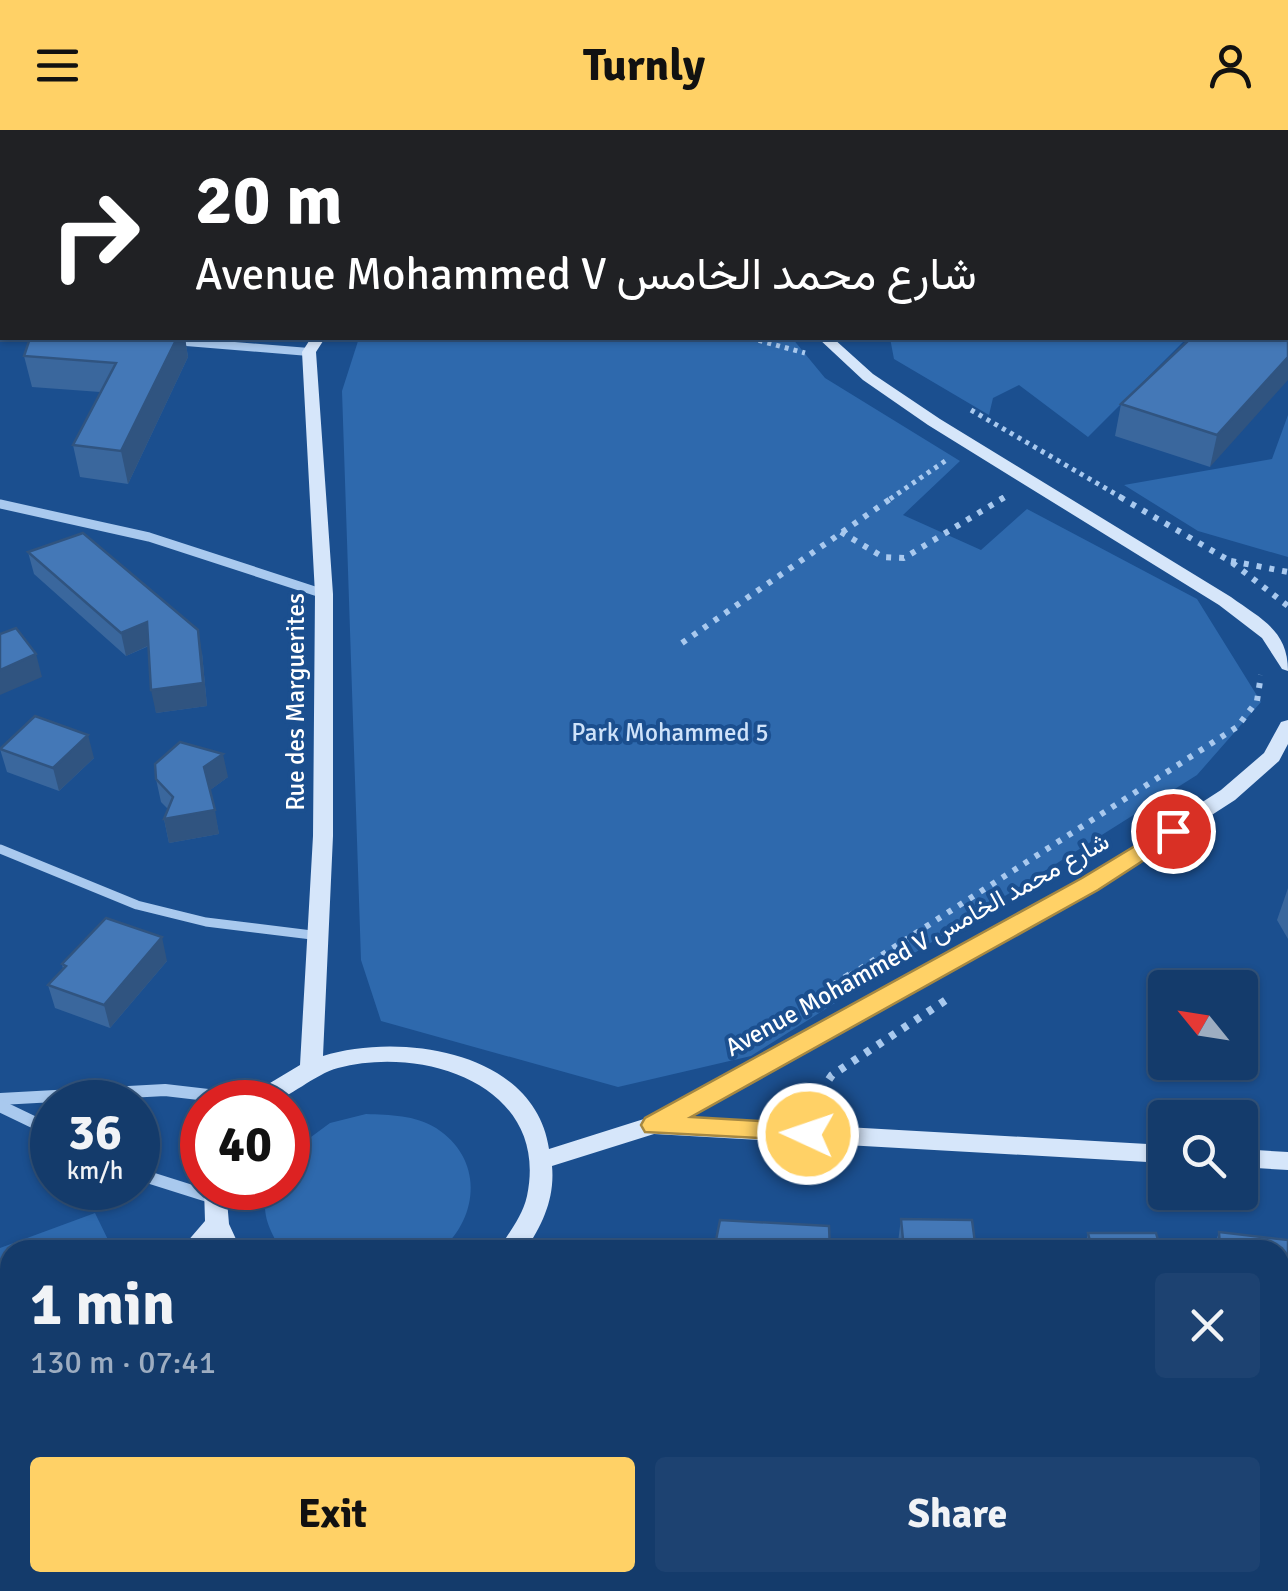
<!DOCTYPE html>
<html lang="en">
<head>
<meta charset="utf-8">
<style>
	body { margin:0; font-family:Signika,Vazirmatn,sans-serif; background:#1d4271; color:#f1f3f6; height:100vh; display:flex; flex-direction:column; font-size:38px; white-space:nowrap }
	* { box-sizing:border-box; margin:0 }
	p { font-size:32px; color:#9dadc1 }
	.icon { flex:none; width:55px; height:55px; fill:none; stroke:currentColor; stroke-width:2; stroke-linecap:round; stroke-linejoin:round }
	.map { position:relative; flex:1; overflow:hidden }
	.panel { position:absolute; left:0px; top:1110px; width:1290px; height:352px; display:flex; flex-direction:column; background:#143b6b; border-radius:30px 30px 0 0; box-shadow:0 2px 8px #0004,0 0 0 2px #33557e }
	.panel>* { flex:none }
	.guide { position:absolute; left:0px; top:0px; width:1290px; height:210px; box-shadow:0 2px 8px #0004,0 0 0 2px #33557e; background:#202124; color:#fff; overflow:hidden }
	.needle { width:65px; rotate:300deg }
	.controls { position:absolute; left:1148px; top:840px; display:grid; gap:20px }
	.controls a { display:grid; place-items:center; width:110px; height:110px; border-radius:10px; background:#143b6b; box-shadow:0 2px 8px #0004,0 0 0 2px #33557e; font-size:50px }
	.speed { position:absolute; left:30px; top:950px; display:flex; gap:20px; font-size:50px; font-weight:700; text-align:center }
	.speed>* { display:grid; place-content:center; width:130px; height:130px; border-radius:50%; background:#143b6b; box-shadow:0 2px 8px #0004,0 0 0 2px #33557e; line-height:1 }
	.speed small { font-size:25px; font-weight:400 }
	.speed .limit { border:15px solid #d22; background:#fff; color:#111 }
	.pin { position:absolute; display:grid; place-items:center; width:85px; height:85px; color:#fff; margin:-42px; border:5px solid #fff; border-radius:50%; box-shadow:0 2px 10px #0007 }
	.me { position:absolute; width:110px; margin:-55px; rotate:273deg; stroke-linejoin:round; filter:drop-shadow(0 0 8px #0008) }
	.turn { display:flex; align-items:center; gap:35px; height:210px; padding:0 30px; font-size:45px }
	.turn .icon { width:130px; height:130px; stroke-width:2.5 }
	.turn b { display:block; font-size:70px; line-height:85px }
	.round { display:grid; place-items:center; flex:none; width:105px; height:105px; border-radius:10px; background:#1d4271 }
	.head { display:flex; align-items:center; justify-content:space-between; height:170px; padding:0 30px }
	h1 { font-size:60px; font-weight:700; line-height:75px }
	.primary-button { display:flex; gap:20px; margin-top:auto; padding:20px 30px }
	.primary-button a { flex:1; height:115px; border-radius:10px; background:#ffd166; color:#111; font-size:40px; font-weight:700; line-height:115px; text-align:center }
	.primary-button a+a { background:#1d4271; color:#f1f3f6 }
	header { display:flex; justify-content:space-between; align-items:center; height:130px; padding:0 30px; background:#ffd166; color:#111; font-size:45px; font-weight:700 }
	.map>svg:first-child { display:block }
</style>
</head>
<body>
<header><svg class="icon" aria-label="menu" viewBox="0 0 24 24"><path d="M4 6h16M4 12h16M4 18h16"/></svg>Turnly<svg class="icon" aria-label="person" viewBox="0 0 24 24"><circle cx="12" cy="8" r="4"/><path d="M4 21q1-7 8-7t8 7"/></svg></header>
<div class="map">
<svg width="1288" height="1461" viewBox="0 0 1288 1461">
	<rect width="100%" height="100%" fill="#1b4f8f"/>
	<!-- green -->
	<g fill="#2e69ad">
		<path d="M359,208H792L825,248L960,331L903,385L981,420L1027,379L1197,469L1261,572L1197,645L751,926L618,957L381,891L361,830L342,261Z"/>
		<path d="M890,208H1187L1088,307L1019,255L993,268L989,285L894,229Z"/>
		<path d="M1288,285V427L1198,401L1124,355L1272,329Z"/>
		<path d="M366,984C390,985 415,985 436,998C483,1028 480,1086 441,1120H282C269,1101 260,1081 268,1058H288V1024L330,993Z"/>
		<path d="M95,1083L113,1120H10V1257L0,1268V1118Z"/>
		<path d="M128,1452H559L564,1461H120Z"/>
	</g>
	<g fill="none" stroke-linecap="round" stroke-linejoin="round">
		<!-- path-far2 -->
		<g stroke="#a9c9ee" stroke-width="5" stroke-dasharray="4 5" stroke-linecap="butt">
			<path d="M750,208L805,223"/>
			<path d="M971,280L1124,369"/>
			<path d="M890,369L948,329"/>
			<path d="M1000,369L1006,366"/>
		</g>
		<!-- path-far1 -->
		<g stroke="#a9c9ee" stroke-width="6" stroke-dasharray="5 8" stroke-linecap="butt">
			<path d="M1120,367L1230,431L1288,476"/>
			<path d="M841,402L883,427L904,428L1005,367"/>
			<path d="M1231,431L1288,442"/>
			<path d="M682,513L893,367"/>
			<path d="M849,846L1237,597L1257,571L1261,545"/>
		</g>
		<!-- path -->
		<g stroke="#a9c9ee" stroke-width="8" stroke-dasharray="6 9" stroke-linecap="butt">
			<path d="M829,869L828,859L853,843"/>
			<path d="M831,976L823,958L832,945L946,870"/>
			<path d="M521,1452L527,1461"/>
			<path d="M117,1461L126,1452"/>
			<path d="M417,1461L420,1452"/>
		</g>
		<!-- lane -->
		<g stroke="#a9c9ee" stroke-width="9">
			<path d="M1280,1336L1288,1335"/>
			<path d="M700,1452L703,1461"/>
		</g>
		<!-- street-far2 -->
		<g stroke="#a9c9ee" stroke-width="8">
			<path d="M1014,0L1033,2"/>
			<path d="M0,5L1,0"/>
			<path d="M174,211L309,222"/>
		</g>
		<!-- street-far1 -->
		<g stroke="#a9c9ee" stroke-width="9">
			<path d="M0,374L149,407L324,464"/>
			<path d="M0,719L137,775L206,792L320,806"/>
		</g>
		<!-- street -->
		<g stroke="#a9c9ee" stroke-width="12">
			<path d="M0,969L165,960L259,971"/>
			<path d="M0,976L52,1001"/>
			<path d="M138,1044L214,1068"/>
		</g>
		<!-- secondary -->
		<g fill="#d6e6fa" fill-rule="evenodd">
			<rect x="0" y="95" width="2" height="8"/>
			<path d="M311,208H325L316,222L333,464V706L323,926C399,902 535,920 549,1019L647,988L1083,749L1221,660L1264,623L1281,592L1288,590V614L1279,631L1235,670L1097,759L686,988L1165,1015V1033L654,1004L552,1036C555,1067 543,1095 525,1120H499C509,1101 522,1088 527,1066C550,956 425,915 338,938C315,944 288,969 271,972C264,974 255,972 248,972L260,959L300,935L313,706L315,464L302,222Z"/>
			<path d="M818,208H833L873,244L940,289L1231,467C1261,489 1288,500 1288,541L1282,539L1262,508L1219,475L928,295L863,250Z"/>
			<path d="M1240,1019L1288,1022V1040L1240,1037Z"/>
			<path d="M204,1058H226L229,1094L241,1120H217L214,1113L207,1120H180L205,1091Z"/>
			<path d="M10,1296V1326L0,1331V1301Z"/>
			<path d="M39,1452H71L68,1461H35Z"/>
			<path d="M586,1452H615L619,1461H589Z"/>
		</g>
	</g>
	<!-- wall -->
	<g fill="#3a679d">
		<path d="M1119,0H1185L1184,2H1120Z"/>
		<path d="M30,208H185L188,227L128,354L80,347L73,315L100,262L32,257L24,226Z"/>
		<path d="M1288,208L1210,337L1115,306L1121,274Z"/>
		<path d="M28,422L202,523L207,576L156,583L149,516L126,526L34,444Z"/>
		<path d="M0,619L94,628L59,661L7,642Z"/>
		<path d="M228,647L210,660L219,704L169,713L164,689L168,679L161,672L156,649Z"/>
		<path d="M1288,758V809L1277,790Z"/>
		<path d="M167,831L110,898L55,878L48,855L63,839L62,834Z"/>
		<path d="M901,1089L976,1120H897Z"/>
		<path d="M1219,1102L1288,1110V1191L1280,1190V1120H1213Z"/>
		<path d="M1088,1103L1161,1120H1084Z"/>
	</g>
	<!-- shaded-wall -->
	<g fill="#305480">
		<path d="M269,0H325V2H261Z"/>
		<path d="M177,208H185L188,227L128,354L121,321Z"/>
		<path d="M1288,227V250L1210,337L1217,305Z"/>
		<path d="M147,492L152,514L126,526L121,503Z"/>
		<path d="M198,500L202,523L207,576L156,583L151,560Z"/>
		<path d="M36,524L42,547L0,565V540Z"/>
		<path d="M88,605L94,628L59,661L53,638Z"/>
		<path d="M223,624L228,647L209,661L204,637Z"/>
		<path d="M215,680L219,704L169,713L164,689Z"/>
		<path d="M162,807L167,831L110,898L104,875Z"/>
	</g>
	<!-- building -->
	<g fill="#4478b7" stroke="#305480" stroke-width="2.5">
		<path d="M16,0H269L261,2H17Z"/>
		<path d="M1140,0H1178L1177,2H1158Z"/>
		<path d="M1288,199V227L1217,305L1121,274L1191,208H1288Z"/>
		<path d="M30,208H177L121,321L73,315L116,233L24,226Z"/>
		<path d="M83,403L198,500L203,553L151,560L147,492L121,503L28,422Z"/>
		<path d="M16,498L36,524L0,540V504Z"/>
		<path d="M35,586L88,605L53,638L0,619Z"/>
		<path d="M180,612L223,624L204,637L215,680L164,689L173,667L156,649L155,634Z"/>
		<path d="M106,788L162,807L104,875L48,855L66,836L62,834Z"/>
		<path d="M901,1089L972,1090L976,1120H904Z"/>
		<path d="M720,1090L829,1096L830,1120H714Z"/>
		<path d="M1219,1102L1288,1110V1168L1280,1167V1120H1220Z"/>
		<path d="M1088,1103H1156L1161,1120H1092Z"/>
	</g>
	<!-- route -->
	<path fill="#ffd166" stroke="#a68842" stroke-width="2.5" d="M1173,693L1184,701L1181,706L1098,760L691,987L808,994L818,997L821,1004L818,1011L645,1002L641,995L645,988L1082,748Z"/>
	<g text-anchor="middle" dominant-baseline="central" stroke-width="8" stroke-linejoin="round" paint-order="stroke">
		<!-- street labels -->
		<g font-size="25" fill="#fff" stroke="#1b4f8f">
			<text transform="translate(295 572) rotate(-90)">Rue des Marguerites</text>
			<text transform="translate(917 814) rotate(-29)">Avenue Mohammed V شارع محمد الخامس</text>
		</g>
		<!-- park labels -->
		<g font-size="25" fill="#cfe3fa" stroke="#1b4f8f">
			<text x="670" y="602">Park Mohammed 5</text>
		</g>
	</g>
</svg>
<div class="controls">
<a><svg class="needle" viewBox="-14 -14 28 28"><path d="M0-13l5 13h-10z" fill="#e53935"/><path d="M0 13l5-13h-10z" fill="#9dadc1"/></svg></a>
<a><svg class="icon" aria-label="search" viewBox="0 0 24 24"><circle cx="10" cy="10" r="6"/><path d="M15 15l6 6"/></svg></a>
</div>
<div class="speed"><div>36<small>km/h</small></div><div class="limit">40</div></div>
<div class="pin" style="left:1173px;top:701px;background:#d93025"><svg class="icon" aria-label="arrive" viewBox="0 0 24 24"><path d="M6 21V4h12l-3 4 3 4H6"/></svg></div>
<svg class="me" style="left:808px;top:1004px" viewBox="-20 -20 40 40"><circle r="17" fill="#ffd166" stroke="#fff" stroke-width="3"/><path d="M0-11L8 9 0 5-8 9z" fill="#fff"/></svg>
<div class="guide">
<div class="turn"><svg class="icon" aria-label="right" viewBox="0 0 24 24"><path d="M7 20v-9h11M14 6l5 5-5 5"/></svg><div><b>20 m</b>Avenue Mohammed V شارع محمد الخامس</div></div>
</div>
<section class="panel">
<div class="head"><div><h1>1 min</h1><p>130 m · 07:41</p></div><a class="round"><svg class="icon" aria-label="close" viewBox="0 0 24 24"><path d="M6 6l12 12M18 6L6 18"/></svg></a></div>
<div class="primary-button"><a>Exit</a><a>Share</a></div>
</section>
</div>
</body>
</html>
